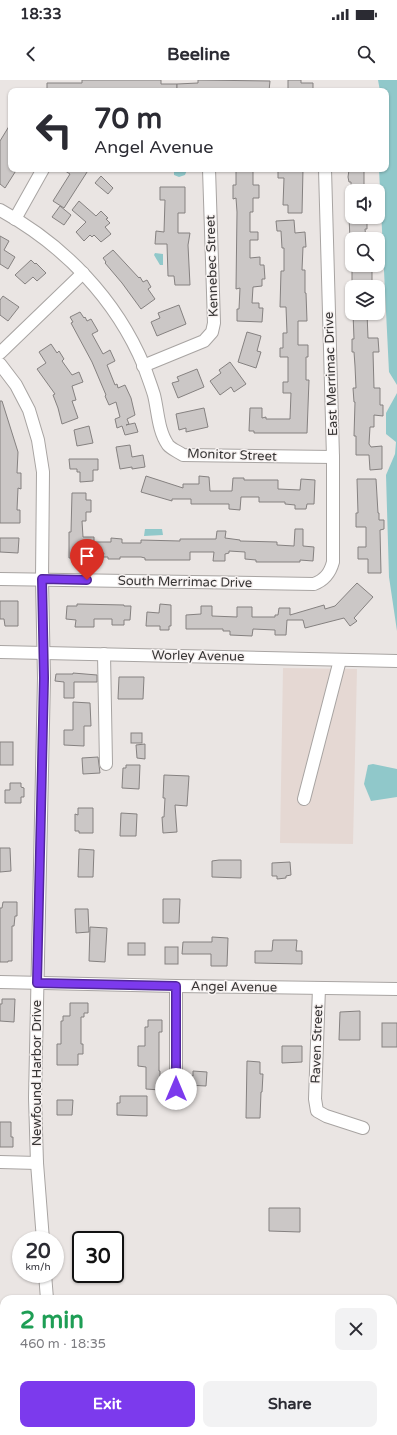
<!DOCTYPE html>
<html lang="en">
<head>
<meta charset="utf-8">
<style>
	body { margin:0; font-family:"Varela Round",sans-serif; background:#f2f2f3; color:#2b2b33; height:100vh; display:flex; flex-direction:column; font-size:15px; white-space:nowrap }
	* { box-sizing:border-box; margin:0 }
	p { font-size:13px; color:#7c7c81 }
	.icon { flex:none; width:22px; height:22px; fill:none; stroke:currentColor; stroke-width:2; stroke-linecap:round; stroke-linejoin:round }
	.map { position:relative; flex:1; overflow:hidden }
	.details { position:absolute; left:0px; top:1215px; width:397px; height:140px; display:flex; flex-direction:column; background:#fff; border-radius:12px 12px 0 0; box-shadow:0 1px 3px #0004 }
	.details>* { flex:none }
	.banner { position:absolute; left:8px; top:8px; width:381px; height:84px; border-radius:8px; box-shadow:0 1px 3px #0004; background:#fff; color:#2b2b33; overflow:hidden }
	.buttons { position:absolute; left:345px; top:104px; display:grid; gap:8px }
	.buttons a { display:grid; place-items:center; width:40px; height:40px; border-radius:8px; background:#fff; box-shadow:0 1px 3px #0004; font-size:20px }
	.speed { position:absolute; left:12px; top:1151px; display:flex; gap:8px; font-size:20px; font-weight:700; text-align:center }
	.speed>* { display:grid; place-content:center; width:52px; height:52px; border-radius:50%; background:#fff; box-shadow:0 1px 3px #0004; line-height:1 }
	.speed small { font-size:10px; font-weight:400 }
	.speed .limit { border:2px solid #111; border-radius:6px; background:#fff; color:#111 }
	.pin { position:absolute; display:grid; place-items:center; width:34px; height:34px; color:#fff; margin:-41px -17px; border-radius:50% 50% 50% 0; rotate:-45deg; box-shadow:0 0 4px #0007 }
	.pin .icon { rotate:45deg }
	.me { position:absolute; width:44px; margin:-22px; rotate:0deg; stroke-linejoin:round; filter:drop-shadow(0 0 3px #0008) }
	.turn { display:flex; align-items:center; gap:14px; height:84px; padding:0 20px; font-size:18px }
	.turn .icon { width:52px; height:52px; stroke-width:2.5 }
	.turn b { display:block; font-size:28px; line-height:34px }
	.round { display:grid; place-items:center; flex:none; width:42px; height:42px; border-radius:8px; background:#f2f2f3 }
	.overview { display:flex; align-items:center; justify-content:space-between; height:68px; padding:0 20px }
	h1 { font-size:24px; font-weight:700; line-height:30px; color:#1e9e55 }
	.primary-button { display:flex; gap:8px; margin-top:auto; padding:8px 20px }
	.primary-button a { flex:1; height:46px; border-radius:8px; background:#7c3aed; color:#fff; font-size:16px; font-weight:700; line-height:46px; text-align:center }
	.primary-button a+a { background:#f2f2f3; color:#2b2b33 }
	.status { display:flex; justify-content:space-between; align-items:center; height:28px; padding:0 20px; background:#fff; direction:ltr }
	.status svg { height:11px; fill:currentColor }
	header { display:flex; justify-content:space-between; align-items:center; height:52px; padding:0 20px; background:#fff; font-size:18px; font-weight:700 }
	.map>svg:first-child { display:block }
</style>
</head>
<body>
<div class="status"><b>18:33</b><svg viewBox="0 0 49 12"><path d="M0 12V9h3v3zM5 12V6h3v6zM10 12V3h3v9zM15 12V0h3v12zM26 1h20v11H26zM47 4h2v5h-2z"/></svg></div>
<header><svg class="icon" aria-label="back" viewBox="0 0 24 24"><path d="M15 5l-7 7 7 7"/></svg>Beeline<svg class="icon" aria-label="search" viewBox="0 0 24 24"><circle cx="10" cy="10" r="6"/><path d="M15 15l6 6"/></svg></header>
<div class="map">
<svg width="397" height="1355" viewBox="0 0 397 1355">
	<rect width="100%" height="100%" fill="#eae5e3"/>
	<!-- built -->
	<path fill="#e5d8d3" d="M283,588L357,589L353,764L280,763Z"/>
	<!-- water -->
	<g fill="#90c8ca">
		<path d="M378,0H397V305L389,292L379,89H386V11H380Z"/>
		<path d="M183,89L187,90L185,95L179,97L174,95V92Z"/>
		<path d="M155,173L163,174V185H160L154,175Z"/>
		<path d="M397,313V551L389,497L386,395L395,374L396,362L386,354V333Z"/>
		<path d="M145,449H162L163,455L144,456Z"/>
		<path d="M373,684L397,689V717L371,721L364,704L368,685Z"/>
	</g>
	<!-- building -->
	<g fill="#cbc7c6" stroke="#858180">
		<path d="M82,0H161V4H177V11H47V3H82Z"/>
		<path d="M198,0L270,1L269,11H177V4L198,3Z"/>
		<path d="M288,0H301V3H313V11H288Z"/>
		<path d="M11,43V89H17L5,108L0,104V61Z"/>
		<path d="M62,89H89L64,128L53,121L70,94Z"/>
		<path d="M236,89H253V105H259V118H253V132H250V152H258V160H250V178L260,177V185H264L265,199H262V206L253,207L252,223H259V228H263L262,242L237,241V229H239L240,208L236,209L237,132L236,118L233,119V105H236Z"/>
		<path d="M278,89H303L302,133H288V125H283L284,98H278Z"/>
		<path d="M350,89H364V111H351V102H349L348,97L349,90Z"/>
		<path d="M101,96L113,108L108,114L95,103Z"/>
		<path d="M160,107H185V133H178V153H190L188,165L190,205H175L174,196H168L167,164H155L156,151L164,152L165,120H160Z"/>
		<path d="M79,121L96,136L101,131L108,138L106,139L110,143L105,147L111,154L101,162L94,155L92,157L90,155L84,161L76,152L86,142L72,130Z"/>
		<path d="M60,126L71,135L64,145L52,137Z"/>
		<path d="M349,137H367V149H365L366,159H350Z"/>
		<path d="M294,140L295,153L305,152L306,167H303L302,190H305V213H306L307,241H298V265H308V277H306V300H309L307,353H254V351H249L250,328H262V338L266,337V339H290L291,313H283V302H288V277H280V268H283V253H287L286,227H280L281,191H284V168H282L281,151H277L276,141Z"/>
		<path d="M0,156L9,161L4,170L15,177L8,189L0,184Z"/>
		<path d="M113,170L139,198L140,197L143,202L147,200L151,207L148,209L155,219L141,229L122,203L105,183L106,182L103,178Z"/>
		<path d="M31,180L35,184L36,183L46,193L37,201L33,197L25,204L15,195Z"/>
		<rect x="352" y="189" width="20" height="18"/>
		<path d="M3,216L19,227L8,241L0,235V220Z"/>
		<path d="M179,225L186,244L157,256L151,242L160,238L158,233Z"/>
		<path d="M80,232L84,238L85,237L87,241L91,239L98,251L92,254L103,274L110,270L115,281L107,285L115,305L117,304L118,308L125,305L131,318L135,335L127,339L129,344L126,345L135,343L138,352L125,355L122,346L117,348L115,339L120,337L116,322L109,325L105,316L106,315L92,282L71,243L73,242L70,237Z"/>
		<path d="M353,233H367L368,258H378L379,272H373L374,308H380V325H383V336L374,335V347H370L369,364L371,367L382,366V389L370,390L369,375H356V356H354L355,322H354L353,308H356L355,286L354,272H352V259H354Z"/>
		<path d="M247,252L261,256L257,271L261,272L256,288L238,282Z"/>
		<path d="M51,264L57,273L59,271L64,279L62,281L72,295L79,292L83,302L72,306L76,320L72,321L78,338L62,344L58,328L53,315L55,314L37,289L46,283L39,272Z"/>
		<path d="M230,282L246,304L234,312L231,307L220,315L210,301L221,293L219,290Z"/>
		<path d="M197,289L204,307L178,318L172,303L179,301L177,297Z"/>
		<path d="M0,321H2L18,372L17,393H21V409L18,408L17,430H20V443H0Z"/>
		<path d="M204,328L208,347L186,352V348L179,350L176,334Z"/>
		<path d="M89,346L93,363L77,366L74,350Z"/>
		<path d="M130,365L132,377L143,375L145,387L132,389V387L120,389L116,367Z"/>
		<path d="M69,379H98V390H93V401L80,402V392H77V389H70Z"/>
		<path d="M146,396L183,408V404H199V396L209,397L210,411H232L233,398H244V400H278V409L300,410L301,399L315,400L314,424H307L306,429H295V425L285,424V422H259V417H241L240,430L229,429V424H191V419H172V421L141,412Z"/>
		<path d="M357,399H376L378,433H379V440H384V449L380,450L381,493H368V479H358V467H366V447H356V433H358Z"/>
		<path d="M72,413H86V420H91V432H86V441H82L83,457H94V462H111V458L122,459V463H141V460L180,461V459H216L217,451H226L225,458L240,460V461L277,462V465L294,466L295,449H303V466L314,467L313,481L300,480V482H256V480L245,479V472L229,471V473L225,474V481H213L214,472H190V480H145V478L141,477H120V479H108V477H103L104,473H83V477L81,478H69V452H71Z"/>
		<path d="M0,458H19L18,473L0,472Z"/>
		<path d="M357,503L373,517L354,538L357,541L350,546L344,538L305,548L303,540H287L286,555H275V550L253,549L252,556L230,555V551H223V549H186V535L201,534V526H212V536L237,537V527H252V537H275V535H278L279,528H290V535L324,525L325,529L335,526Z"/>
		<path d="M0,521H18V546H5L4,539H0Z"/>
		<path d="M77,524L124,525V526H131L130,540H124V545H112V539H94V547H75L76,540L66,539L67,526H77Z"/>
		<path d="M160,524L171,525V546H169V550H160V546H146L147,532L159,533Z"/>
		<path d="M73,593L97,595V602H74V618H64V602L55,601L56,594H73Z"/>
		<path d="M119,597H144L143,619H118Z"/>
		<path d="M73,622L90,623L91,646H84V666L64,665V650H73Z"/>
		<rect x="131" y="653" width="11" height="10"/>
		<rect x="0" y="662" width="13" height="23"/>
		<path d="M145,664V679L137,678L136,665Z"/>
		<path d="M98,677L100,693L83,694L82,678Z"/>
		<path d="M126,685H140L139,709L122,708L123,688H126Z"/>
		<path d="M164,695L189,696L187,726L175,725L177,752L163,753L162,737H164L165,718H163Z"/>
		<path d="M10,703H21V707L24,708V717H21V723H5V710H10Z"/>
		<path d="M78,728H93V753H79V751H75V734L78,735Z"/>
		<path d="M121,733L137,734L136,756H120Z"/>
		<path d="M0,768H10L11,791L0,792Z"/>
		<path d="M79,769L94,770L93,797H78Z"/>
		<path d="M219,780H241V798L212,797V781Z"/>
		<path d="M290,782L291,795L286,796V798L277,799V796H272V783Z"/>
		<path d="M163,819H180L179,843H163Z"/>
		<path d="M3,822H17V836H15L14,846H12V881H8V882H0V828H2Z"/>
		<path d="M75,829H88L89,852L76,853Z"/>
		<path d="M90,847L107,848L105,882L89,881Z"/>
		<path d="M212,857L228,858L227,886H211V874H182L183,862H212Z"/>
		<path d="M273,860H297L296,871H302V884L255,883V871H272Z"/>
		<rect x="128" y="863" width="17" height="12"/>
		<rect x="165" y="867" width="13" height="17"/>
		<path d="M2,919H15L14,942L0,941V924H2Z"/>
		<path d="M70,923H88V933H84V937H81V964H83V974H78V985H57V964H61V941H63V936H70Z"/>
		<path d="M360,931V960H339L340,932Z"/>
		<path d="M148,940H162V952H159V991H160V1010L146,1009V987L138,986V966H145V947H148Z"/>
		<rect x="382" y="943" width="15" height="24"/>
		<path d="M282,966H302V982L282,983Z"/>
		<path d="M247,981L260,982V994H263L262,1012H261L260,1038H246Z"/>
		<path d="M193,991L207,992L206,1006L187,1005L188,996H193Z"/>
		<path d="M120,1016H147V1036L117,1035V1023H120Z"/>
		<path d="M57,1020H73L72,1035H57Z"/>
		<path d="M0,1042H11V1057H13V1067H0Z"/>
		<path d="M269,1128H300V1152L269,1151Z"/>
	</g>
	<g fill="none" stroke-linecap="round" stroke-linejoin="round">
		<defs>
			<g id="minor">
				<path d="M0,130C64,165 116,219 144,286C147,295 151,305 154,315C158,331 158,351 168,365C171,369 179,372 183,375L333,377"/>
				<path d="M15,139L43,89"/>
				<path d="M0,273L83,193"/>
				<path d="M0,284L16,305L29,330L38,360L43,392L42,499L44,598L35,1018L37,1083L43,1160"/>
				<path d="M143,286L204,261L212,252L214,243L209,89"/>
				<path d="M0,499L314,504C325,500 330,493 333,482V377L325,89"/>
				<path d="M0,572L397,581"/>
				<path d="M104,574L106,684"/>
				<path d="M304,719L340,580"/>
				<path d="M0,902L176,906L397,909"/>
				<path d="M176,906V1023"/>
				<path d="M319,908L315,1019L317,1031L326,1036L363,1048"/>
				<path d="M0,1082L37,1083"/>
				<path d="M45,1194L47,1219"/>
				<path d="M393,1326H397"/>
				<path d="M56,1351V1355"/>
			</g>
		</defs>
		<!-- minor casing -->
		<use href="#minor" stroke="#a8a4a2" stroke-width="14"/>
		<!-- minor -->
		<use href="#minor" stroke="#fff" stroke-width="12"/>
	</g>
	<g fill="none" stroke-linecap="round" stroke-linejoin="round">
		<defs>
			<path id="route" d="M87,500L42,499L44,598L37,903L176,906V1009"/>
		</defs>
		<!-- route casing -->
		<use href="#route" stroke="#51269a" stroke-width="10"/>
		<!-- route -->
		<use href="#route" stroke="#7c3aed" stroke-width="7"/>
	</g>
	<g text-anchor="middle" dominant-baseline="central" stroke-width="3" stroke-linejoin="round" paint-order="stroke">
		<!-- street labels -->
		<g font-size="13" fill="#373535" stroke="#f7f2f1">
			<text transform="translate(212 186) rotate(-92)">Kennebec Street</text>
			<text transform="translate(331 294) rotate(-92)">East Merrimac Drive</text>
			<text transform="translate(232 375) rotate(2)">Monitor Street</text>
			<text transform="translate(185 502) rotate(1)">South Merrimac Drive</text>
			<text transform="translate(198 576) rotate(1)">Worley Avenue</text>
			<text transform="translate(234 907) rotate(1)">Angel Avenue</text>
			<text transform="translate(317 964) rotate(-88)">Raven Street</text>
			<text transform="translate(37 993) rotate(-90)">Newfound Harbor Drive</text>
		</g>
	</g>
</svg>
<div class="buttons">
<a><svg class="icon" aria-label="sound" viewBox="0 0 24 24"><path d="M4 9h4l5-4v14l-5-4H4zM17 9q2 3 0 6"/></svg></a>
<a><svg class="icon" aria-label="search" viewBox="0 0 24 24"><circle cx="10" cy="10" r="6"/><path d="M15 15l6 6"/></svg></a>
<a><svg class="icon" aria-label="layers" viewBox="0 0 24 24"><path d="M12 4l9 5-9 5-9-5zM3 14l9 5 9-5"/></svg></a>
</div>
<div class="speed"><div>20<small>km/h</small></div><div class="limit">30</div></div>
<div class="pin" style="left:87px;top:500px;background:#d93025"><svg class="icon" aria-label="arrive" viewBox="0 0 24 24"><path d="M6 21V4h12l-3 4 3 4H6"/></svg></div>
<svg class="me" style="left:176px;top:1009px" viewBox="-20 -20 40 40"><circle r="19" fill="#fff"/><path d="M0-13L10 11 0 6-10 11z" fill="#7c3aed"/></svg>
<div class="banner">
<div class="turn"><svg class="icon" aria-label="left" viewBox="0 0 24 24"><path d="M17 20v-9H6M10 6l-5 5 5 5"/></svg><div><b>70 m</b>Angel Avenue</div></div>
</div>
<section class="details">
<div class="overview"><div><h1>2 min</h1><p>460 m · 18:35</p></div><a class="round"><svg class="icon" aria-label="close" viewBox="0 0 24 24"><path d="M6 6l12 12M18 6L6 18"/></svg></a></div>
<div class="primary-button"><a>Exit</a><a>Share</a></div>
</section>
</div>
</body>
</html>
